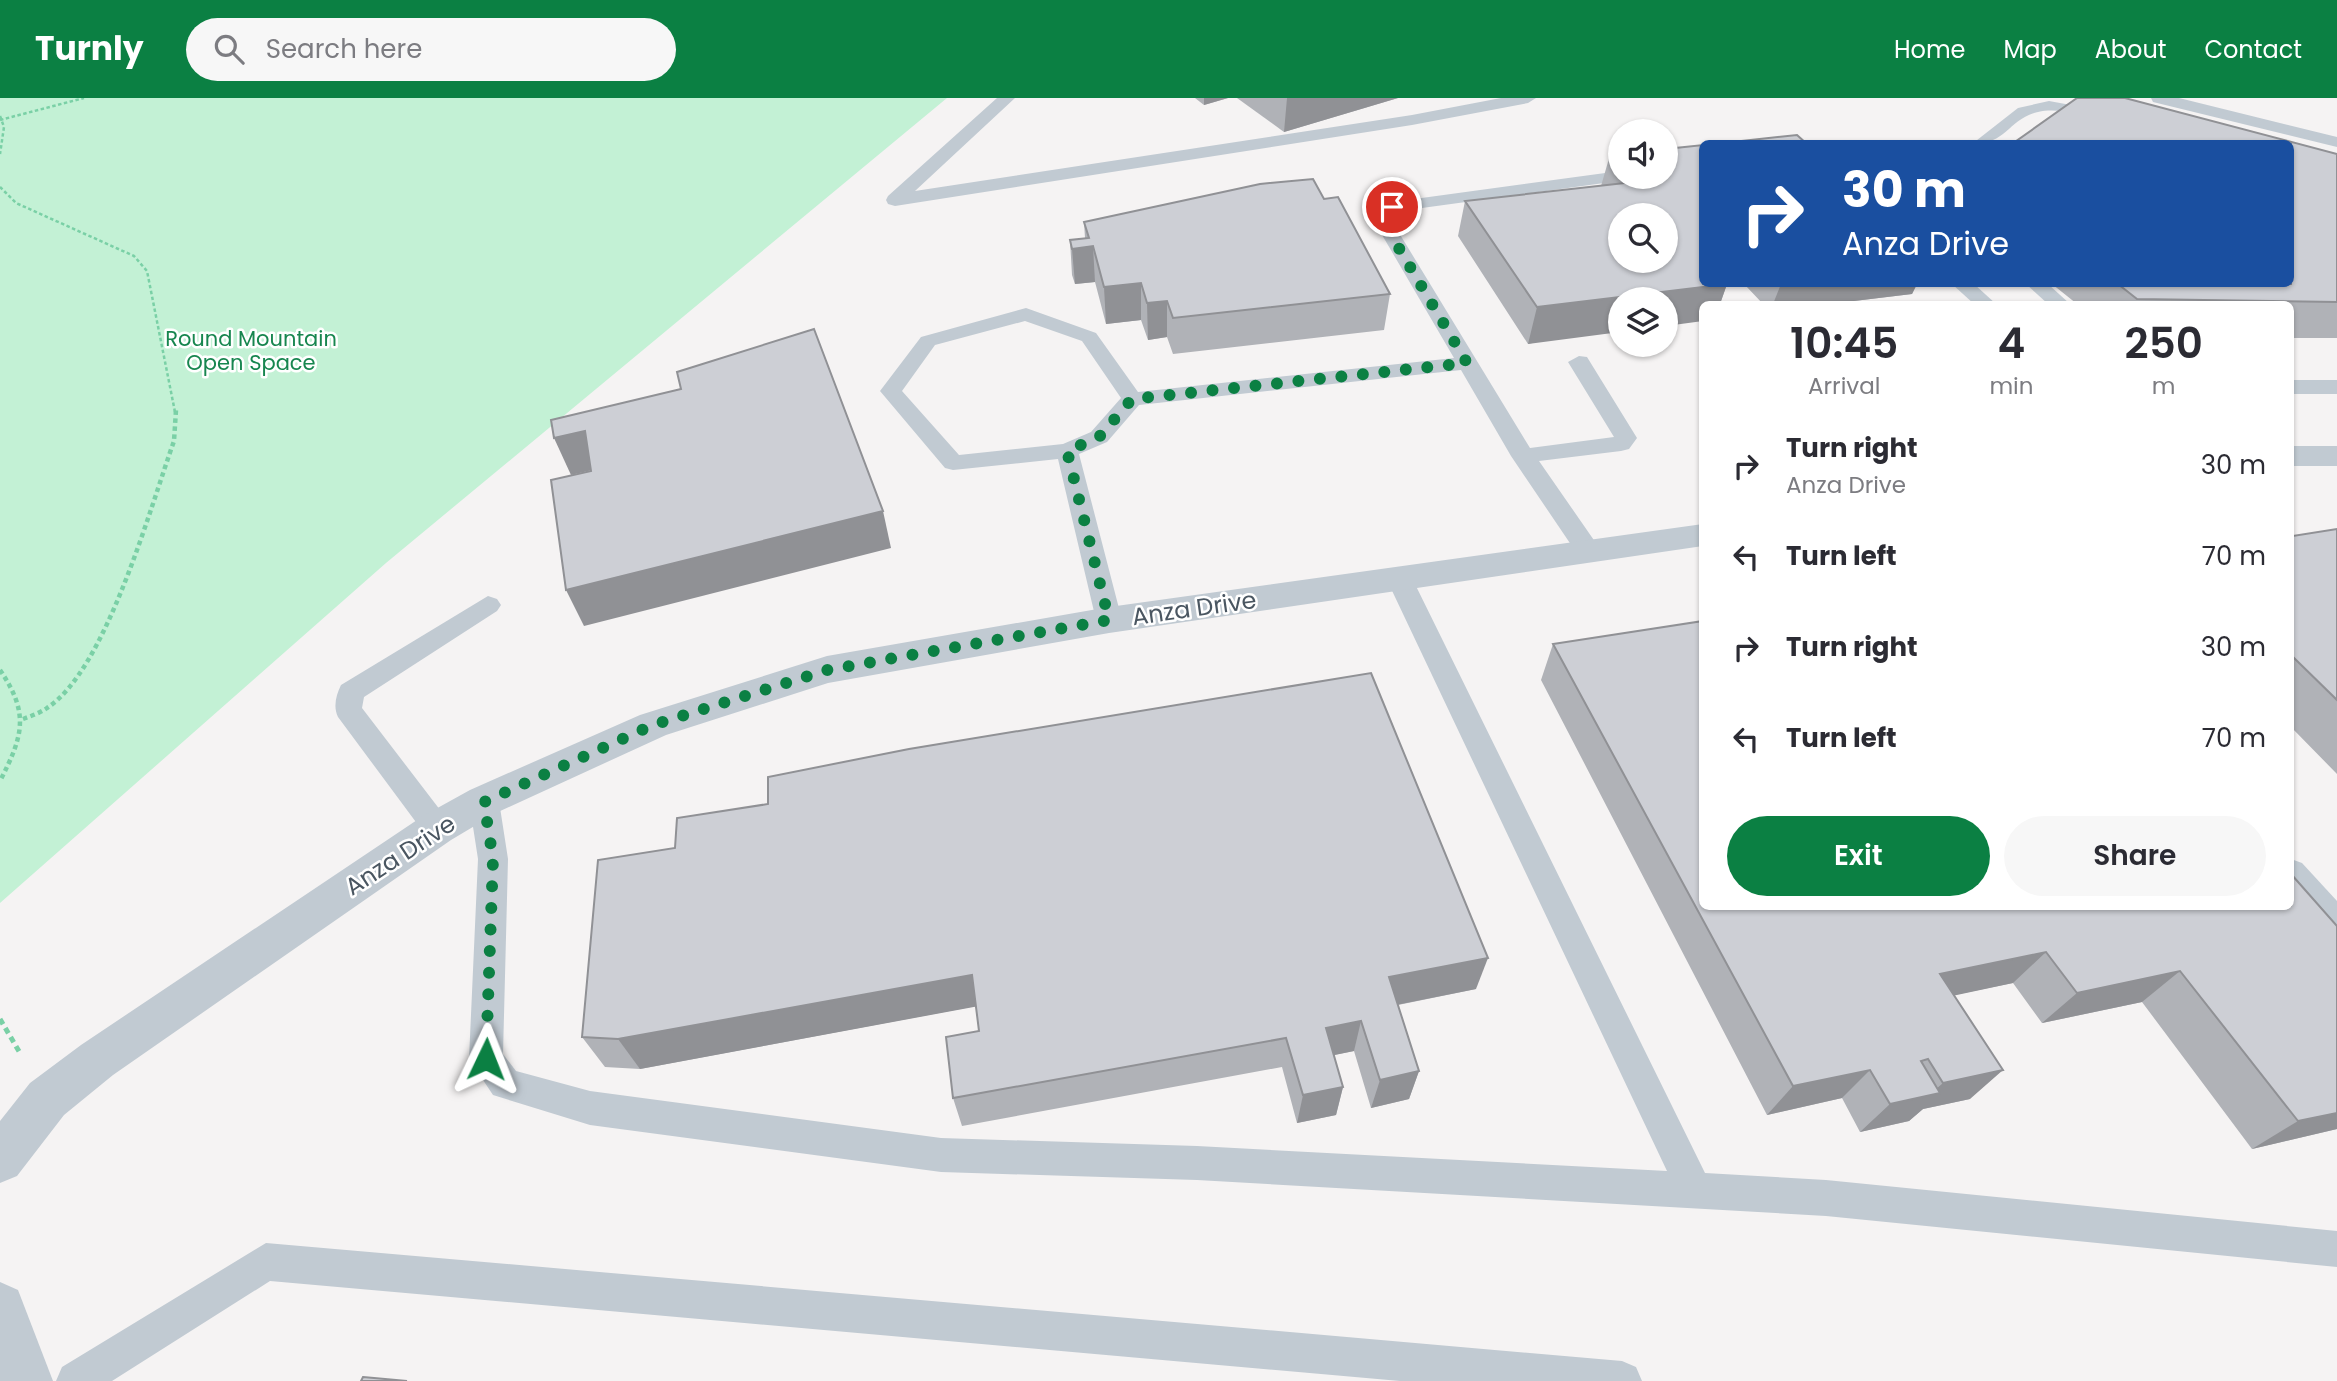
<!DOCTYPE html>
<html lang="en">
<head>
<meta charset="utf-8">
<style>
	body { margin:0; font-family:Poppins,sans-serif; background:#f7f7f7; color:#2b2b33; height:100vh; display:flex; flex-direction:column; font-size:26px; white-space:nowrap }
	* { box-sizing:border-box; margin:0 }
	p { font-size:23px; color:#7c7c81 }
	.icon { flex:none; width:38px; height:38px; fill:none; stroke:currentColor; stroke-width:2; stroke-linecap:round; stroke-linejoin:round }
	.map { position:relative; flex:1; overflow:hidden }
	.drawer { position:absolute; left:1699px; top:203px; width:595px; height:609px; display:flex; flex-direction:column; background:#fff; border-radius:10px; box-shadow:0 2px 5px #0004 }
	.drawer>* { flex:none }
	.guide { position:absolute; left:1699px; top:42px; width:595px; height:147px; border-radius:10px; box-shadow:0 2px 5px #0004; background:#1a4fa0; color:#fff; overflow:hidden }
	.buttons { position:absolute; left:1608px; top:21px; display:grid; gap:14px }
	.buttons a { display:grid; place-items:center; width:70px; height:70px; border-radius:50%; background:#fff; box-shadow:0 2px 5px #0004; font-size:35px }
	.pin { position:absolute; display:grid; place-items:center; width:60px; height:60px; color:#fff; margin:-30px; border:4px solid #fff; border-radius:50%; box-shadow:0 2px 7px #0007 }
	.me { position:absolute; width:77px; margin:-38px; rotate:2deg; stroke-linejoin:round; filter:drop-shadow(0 0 5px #0008) }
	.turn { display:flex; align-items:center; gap:24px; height:147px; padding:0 28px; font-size:32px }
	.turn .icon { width:91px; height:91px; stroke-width:2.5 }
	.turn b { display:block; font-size:49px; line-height:60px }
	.eta { display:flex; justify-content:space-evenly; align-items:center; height:119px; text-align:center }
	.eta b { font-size:42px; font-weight:600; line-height:49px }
	.button { display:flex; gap:14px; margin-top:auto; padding:14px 28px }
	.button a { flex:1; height:80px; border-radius:42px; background:#0b8043; color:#fff; font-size:28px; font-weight:600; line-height:80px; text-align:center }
	.button a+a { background:#f7f7f7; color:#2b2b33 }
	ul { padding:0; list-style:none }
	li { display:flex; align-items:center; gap:21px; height:91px; padding:0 28px }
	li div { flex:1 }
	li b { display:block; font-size:26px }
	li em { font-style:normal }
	header { display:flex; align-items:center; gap:42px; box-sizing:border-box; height:98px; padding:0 35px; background:#0b8043; color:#fff }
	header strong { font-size:33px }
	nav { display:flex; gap:38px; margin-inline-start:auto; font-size:24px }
	.search { width:490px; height:63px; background:#f7f7f7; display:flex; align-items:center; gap:18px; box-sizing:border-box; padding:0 24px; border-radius:38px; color:#7c7c81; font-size:26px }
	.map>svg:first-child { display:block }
</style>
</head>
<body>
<header>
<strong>Turnly</strong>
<div class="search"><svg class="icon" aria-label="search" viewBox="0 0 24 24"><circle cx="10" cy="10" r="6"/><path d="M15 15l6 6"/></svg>Search here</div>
<nav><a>Home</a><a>Map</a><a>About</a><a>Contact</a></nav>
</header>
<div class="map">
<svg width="2337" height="1283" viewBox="0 0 2337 1283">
	<rect width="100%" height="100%" fill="#f5f3f3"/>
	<!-- green -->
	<path fill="#c3f1d5" d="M0,0H947L386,465L0,805Z"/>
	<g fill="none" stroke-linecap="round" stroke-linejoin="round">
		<!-- path-far2 -->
		<g stroke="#7ad0a6" stroke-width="2.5" stroke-dasharray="3.5 2.5" stroke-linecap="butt">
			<path d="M0,18L4,29L0,56"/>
			<path d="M0,22L84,0"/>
			<path d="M0,89L16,105L134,158L147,173L175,314"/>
		</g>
		<!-- path-far1 -->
		<g stroke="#7ad0a6" stroke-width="4.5" stroke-dasharray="4.5 3.5" stroke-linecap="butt">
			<path d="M0,572C30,616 23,638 0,683"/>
			<path d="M23,621C31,618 40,615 47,610C106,572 150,410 174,343L176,312"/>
		</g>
		<!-- path -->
		<path stroke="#7ad0a6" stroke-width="5" stroke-dasharray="6 4.5" stroke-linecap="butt" d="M0,921L20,955"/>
		<!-- lane -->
		<g fill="#c1cad2" fill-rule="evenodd">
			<path d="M997,0H1015L915,93L1412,17L1501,0H1536L1528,5L1412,27L895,108L888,106L886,102L888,98Z"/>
			<path d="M2151,0H2179L2337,39V49L2153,4Z"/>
			<path d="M2049,3L2109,14L2112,18L2103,23C2083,18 2059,9 2038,14C2008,21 2008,46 1972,46L2018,10Z"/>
			<path d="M1620,73V79H1629L1626,82L1400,113L1396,130L1530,350L1614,339L1568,264L1579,258L1587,259L1637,340L1629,351L1621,353L1539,363L1598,448L1601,454L1598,460L1589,462L1580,460L1511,358L1461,272L1139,307L1107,344L1079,356L1122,522L1118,529L1109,531L1100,529L1096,522L1058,361L953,372L945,370L880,293L921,239L1026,210L1096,235L1138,294L1454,260L1378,130L1385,105ZM1025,223L1082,243L1121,300L1091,334L1063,346L959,357L902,293L935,247Z"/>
			<path d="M1952,186H1974L1996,206H1974Z"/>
			<path d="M2026,186H2048L2070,206H2048Z"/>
			<rect x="2291" y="282" width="46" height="14"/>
			<path d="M1399,471L1408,474L1412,480L1705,1075L1826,1082L2337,1133V1169L1826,1118L1197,1082L941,1074L590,1027L493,997L469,961L478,761L469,703L474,695L484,691L494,695L499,703L508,761L503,956L516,973L590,993L941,1040L1197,1048L1667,1073L1386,480L1390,474Z"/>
			<path d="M488,498L497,501L501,507L497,513L364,599L362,610L447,721L452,730L447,739L437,742L427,739L338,619C333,609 336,597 341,587Z"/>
			<path d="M2291,761L2302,765L2337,803V838L2326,834L2291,795Z"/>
			<path d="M266,1145L1622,1263L1636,1269L1642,1283H1400L270,1183L112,1283H56L62,1269Z"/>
		</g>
		<!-- street -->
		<g fill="#c1cad2" fill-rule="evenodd">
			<rect x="2291" y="348" width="46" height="20"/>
			<path d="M1703,426V448L1109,535L828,585L666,637L498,714L451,742L113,977L64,1017L17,1078L0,1085V1023L30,985L81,947L423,718L470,692L640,617L827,558L1109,509Z"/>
			<path d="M0,1184L18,1192L53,1283H0Z"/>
		</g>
	</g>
	<!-- wall -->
	<g fill="#b0b2b7">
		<path d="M1195,0H1228L1204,7Z"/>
		<path d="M1237,0H1398L1284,34Z"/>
		<path d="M1620,55V79H1666L1703,186H1917L1912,196L1829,206H1763L1745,187L1726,189L1720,206H1703L1528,246L1458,138L1465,103L1601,88L1610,57Z"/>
		<path d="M2337,56V240H2291V206H2077L2052,186H2291Z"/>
		<path d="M1324,101L1390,196L1384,232L1173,256L1167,239L1148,242L1141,222L1106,226L1095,184L1075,186L1072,177L1070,142L1085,140L1084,124Z"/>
		<path d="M2337,431V676L2291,629V436L2293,438Z"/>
		<path d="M1553,546L2291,808L2337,1031L2252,1051L2142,904L2042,925L2013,885L1954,897L1970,1001L1923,1011L1909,1023L1860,1034L1842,1000L1767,1017L1541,582Z"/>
		<path d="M675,750L1476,891L1398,907L1419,973L1409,1001L1371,1010L1354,953L1334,957L1343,989L1336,1017L1297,1025L1282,969L962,1028L953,1000L979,933L976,908L640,971L605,969L582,939Z"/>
	</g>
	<!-- shaded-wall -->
	<g fill="#909195">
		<path d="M1204,0H1228L1204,7Z"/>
		<path d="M1287,0H1398L1284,34Z"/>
		<path d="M1093,148L1095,184L1075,186L1072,151Z"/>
		<path d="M1141,185V222L1106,226L1104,189Z"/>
		<path d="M1703,186H1746L1745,187L1726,189L1720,206H1703V223L1666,228V201H1620V234L1528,246L1537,209Z"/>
		<path d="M1781,186H1917L1912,196L1829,206H1773Z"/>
		<path d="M1167,203V239L1148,242L1147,205Z"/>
		<path d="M585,333L601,370L571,377L554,340Z"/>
		<path d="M883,413L891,450L584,528L566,492Z"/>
		<path d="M2046,854L2013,885L1910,907L1940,876Z"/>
		<path d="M1488,860L1476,891L1381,910L1389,879Z"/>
		<path d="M2180,873L2142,904L2042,925L2077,895Z"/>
		<path d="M972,877L979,908L640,971L618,941Z"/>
		<path d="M1361,923L1354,953L1320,960L1326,930Z"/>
		<path d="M1870,972L1842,1000L1767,1017L1793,988Z"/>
		<path d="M2003,972L1970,1001L1923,1011L1909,1023L1860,1034L1890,1006L1928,998L1943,985Z"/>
		<path d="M1419,973L1409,1001L1371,1010L1380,982Z"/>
		<path d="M1343,989L1336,1017L1297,1025L1303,997Z"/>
		<path d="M2337,1015V1031L2252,1051L2298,1023Z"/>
	</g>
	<!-- building -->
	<g fill="#cdcfd5" stroke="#909195" stroke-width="2" fill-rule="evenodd">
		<path d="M2077,0H2125L2337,56V204L2137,201L2118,186H2291V46H2012Z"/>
		<path d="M1797,37L1807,46H1714Z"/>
		<path d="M1703,47V186H1728L1537,209L1465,103L1634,84L1629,79H1666V51ZM1620,117H1666V163H1620Z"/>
		<path d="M1620,55V69L1610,57Z"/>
		<path d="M1313,81L1324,101L1338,99L1390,196L1173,220L1167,203L1147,205L1141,185L1104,189L1093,148L1072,151L1070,142L1089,140L1084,124L1260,86Z"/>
		<path d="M814,231L883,413L566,492L551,382L591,373L585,333L554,340L551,322L681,291L677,274Z"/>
		<path d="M2337,431V602L2291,557V436L2293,438Z"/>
		<path d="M1703,523V808H2291V776L2337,828V1015L2298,1023L2180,873L2077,895L2046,854L1940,876L2003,972L1943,985L1928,961L1921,963L1940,995L1890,1006L1870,972L1793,988L1553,546Z"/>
		<path d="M1371,575L1488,860L1389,879L1419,973L1380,982L1361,923L1326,930L1343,989L1303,997L1286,940L953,1000L946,939L979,933L972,877L618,941L582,939L598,762L675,750L677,720L768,706V679L909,651Z"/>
		<path d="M363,1279L407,1283H361Z"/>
	</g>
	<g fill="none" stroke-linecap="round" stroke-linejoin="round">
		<!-- route -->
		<path stroke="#0b8043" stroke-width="12" stroke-dasharray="0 21.6" d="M486,961L493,761L484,704L653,627L827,572L1109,522L1067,353L1099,339L1132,301L1467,265L1387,130L1392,109"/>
	</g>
	<g text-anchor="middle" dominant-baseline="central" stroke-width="5" stroke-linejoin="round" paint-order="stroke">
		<!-- far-park labels -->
		<g font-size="21" fill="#17864f" stroke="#fff">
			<text x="251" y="240">Round Mountain<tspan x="251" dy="24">Open Space</tspan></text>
		</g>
		<!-- street labels -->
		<g font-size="24" fill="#4a5661" stroke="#fff">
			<text transform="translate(1194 510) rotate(-8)">Anza Drive</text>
			<text transform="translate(400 757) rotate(-33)">Anza Drive</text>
		</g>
	</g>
</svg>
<div class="buttons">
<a><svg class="icon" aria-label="sound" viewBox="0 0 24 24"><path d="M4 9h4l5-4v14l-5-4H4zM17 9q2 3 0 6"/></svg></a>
<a><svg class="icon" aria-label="search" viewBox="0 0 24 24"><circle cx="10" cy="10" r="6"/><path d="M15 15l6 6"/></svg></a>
<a><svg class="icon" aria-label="layers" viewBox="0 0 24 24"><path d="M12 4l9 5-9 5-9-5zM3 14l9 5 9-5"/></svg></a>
</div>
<div class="pin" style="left:1392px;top:109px;background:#d93025"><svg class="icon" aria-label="arrive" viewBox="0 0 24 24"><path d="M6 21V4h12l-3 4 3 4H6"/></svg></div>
<svg class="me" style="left:486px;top:961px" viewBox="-20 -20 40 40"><path d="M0-17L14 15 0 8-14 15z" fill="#0b8043" stroke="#fff" stroke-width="4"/></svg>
<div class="guide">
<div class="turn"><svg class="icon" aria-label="right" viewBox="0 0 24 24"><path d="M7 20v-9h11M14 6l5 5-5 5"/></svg><div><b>30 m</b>Anza Drive</div></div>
</div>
<section class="drawer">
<div class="eta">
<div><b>10:45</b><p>Arrival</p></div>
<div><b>4</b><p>min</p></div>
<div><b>250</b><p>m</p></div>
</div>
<ul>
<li><svg class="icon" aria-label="right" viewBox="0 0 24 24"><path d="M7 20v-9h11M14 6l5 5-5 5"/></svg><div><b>Turn right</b><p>Anza Drive</p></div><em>30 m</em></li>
<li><svg class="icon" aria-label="left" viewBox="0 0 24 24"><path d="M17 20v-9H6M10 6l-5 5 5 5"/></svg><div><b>Turn left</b></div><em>70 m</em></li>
<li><svg class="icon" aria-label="right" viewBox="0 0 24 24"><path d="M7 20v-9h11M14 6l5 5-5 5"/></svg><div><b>Turn right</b></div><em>30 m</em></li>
<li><svg class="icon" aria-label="left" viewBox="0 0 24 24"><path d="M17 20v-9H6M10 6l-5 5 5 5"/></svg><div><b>Turn left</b></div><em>70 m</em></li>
</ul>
<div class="button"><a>Exit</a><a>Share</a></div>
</section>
</div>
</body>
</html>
